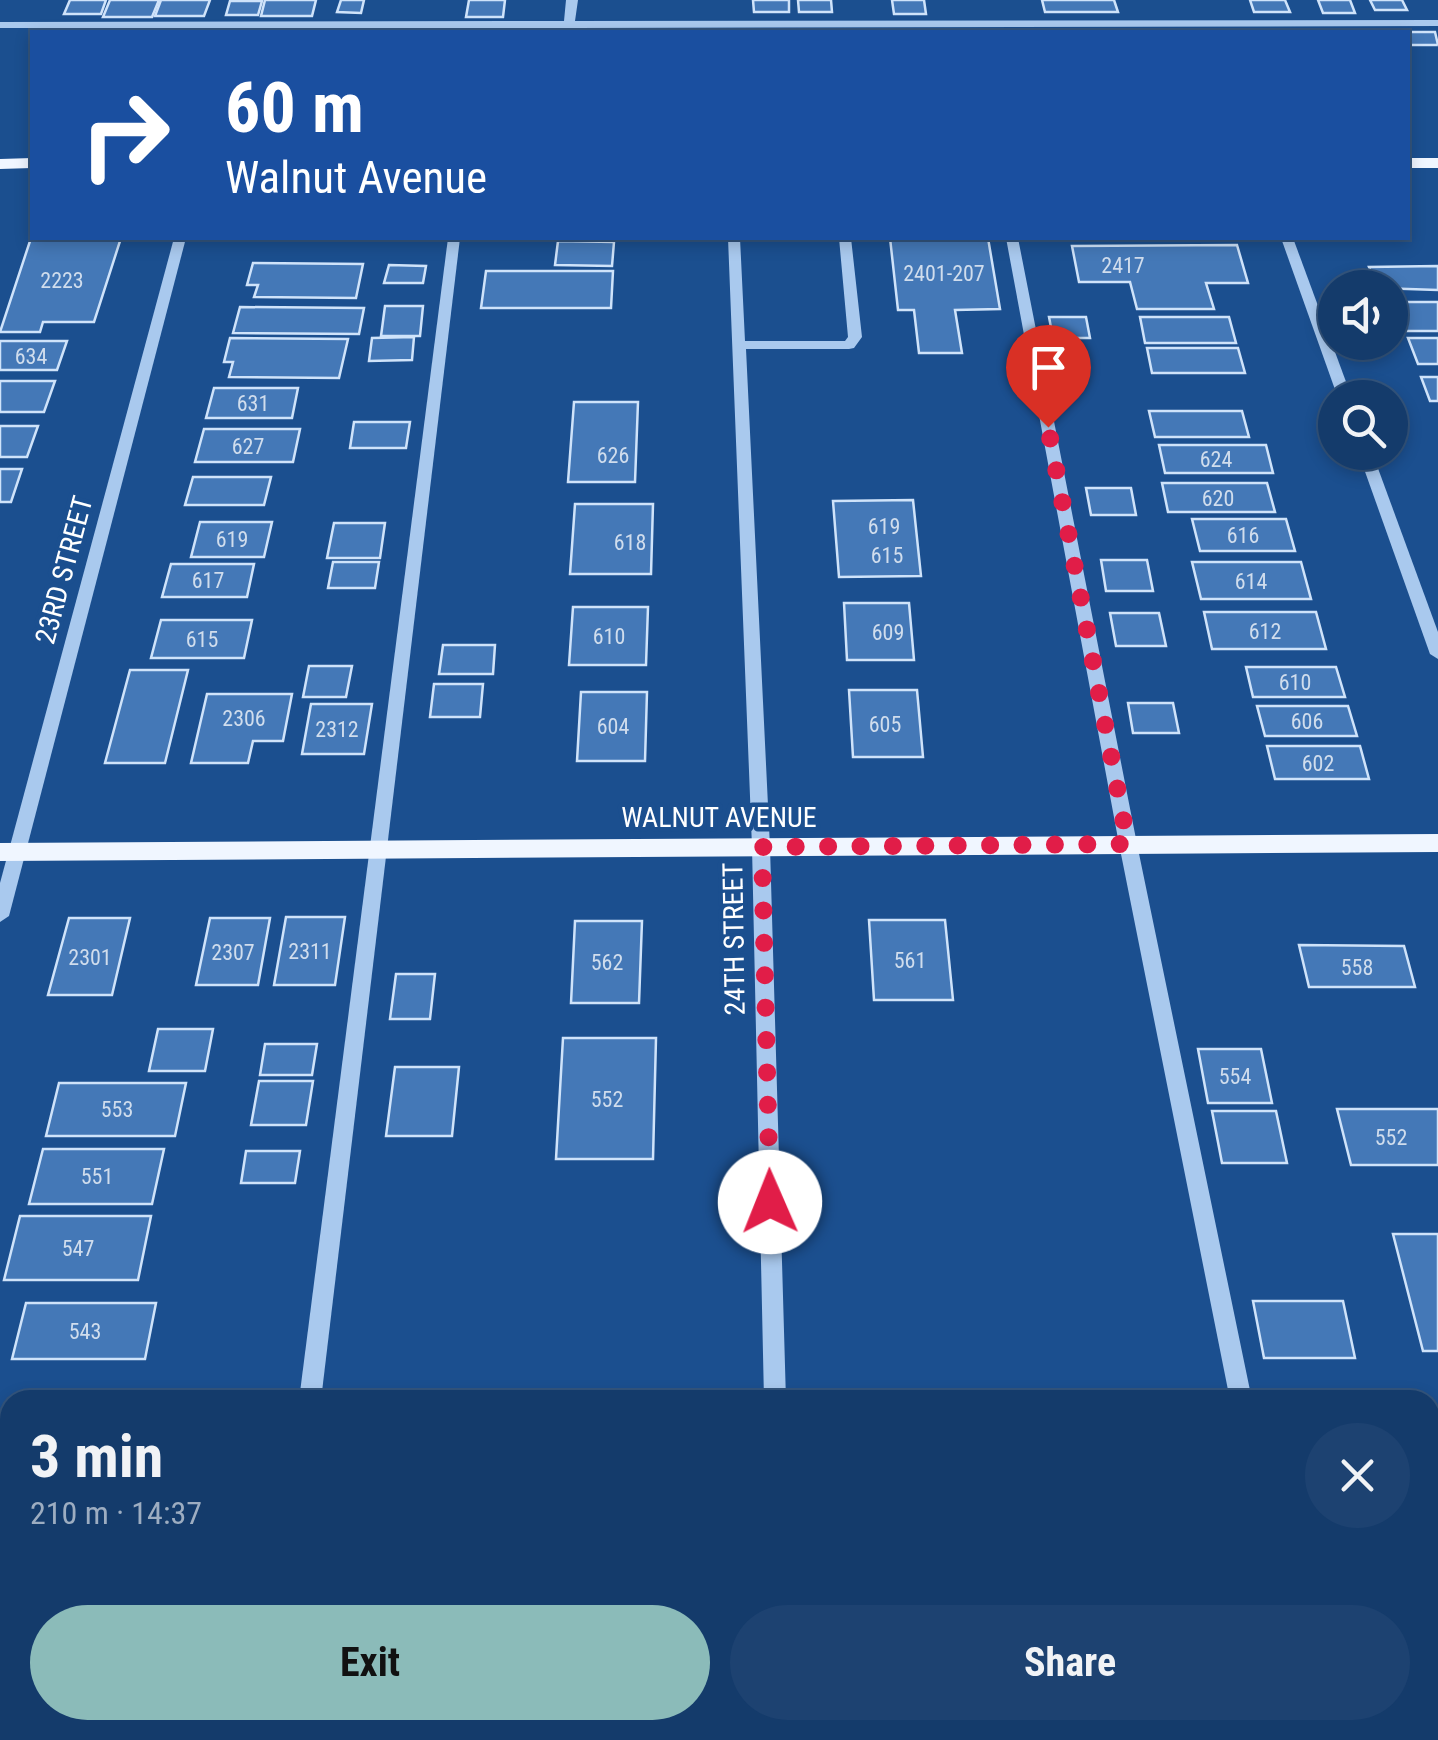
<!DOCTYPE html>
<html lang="en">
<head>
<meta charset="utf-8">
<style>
	body { margin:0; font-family:"Roboto Condensed",sans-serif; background:#1d4271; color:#f1f3f6; height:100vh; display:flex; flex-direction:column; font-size:38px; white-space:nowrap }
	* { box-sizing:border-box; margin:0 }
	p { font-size:32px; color:#9dadc1 }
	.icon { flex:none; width:55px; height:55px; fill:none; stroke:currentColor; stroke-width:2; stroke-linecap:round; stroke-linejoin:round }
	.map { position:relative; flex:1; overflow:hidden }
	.side { position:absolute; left:0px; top:1390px; width:1440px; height:350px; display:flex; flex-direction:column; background:#143b6b; border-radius:30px 30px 0 0; box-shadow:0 5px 15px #0003,0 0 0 2px #33557e }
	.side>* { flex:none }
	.hud { position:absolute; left:30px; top:30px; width:1380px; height:210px; border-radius:0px; box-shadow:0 5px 15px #0003,0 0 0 2px #33557e; background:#1a4fa0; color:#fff; overflow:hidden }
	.buttons { position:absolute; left:1318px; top:270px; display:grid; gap:20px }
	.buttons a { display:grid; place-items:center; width:90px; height:90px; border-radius:50%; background:#143b6b; box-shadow:0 5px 15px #0003,0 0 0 2px #33557e; font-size:50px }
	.pin { position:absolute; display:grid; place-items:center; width:85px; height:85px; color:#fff; margin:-102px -42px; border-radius:50% 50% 50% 0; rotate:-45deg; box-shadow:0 0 10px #0007 }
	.pin .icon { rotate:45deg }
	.me { position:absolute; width:110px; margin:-55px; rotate:359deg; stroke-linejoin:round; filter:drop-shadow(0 0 8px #0008) }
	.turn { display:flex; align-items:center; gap:35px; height:210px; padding:0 30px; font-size:45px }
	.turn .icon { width:130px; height:130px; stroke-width:2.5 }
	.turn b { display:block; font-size:70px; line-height:85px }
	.round { display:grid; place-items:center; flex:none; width:105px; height:105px; border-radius:52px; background:#1d4271 }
	.headline { display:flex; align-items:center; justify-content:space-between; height:170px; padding:0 30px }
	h1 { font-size:60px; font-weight:700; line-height:75px }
	.cta { display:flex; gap:20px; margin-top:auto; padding:20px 30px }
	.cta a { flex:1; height:115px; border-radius:60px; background:#8bbbb9; color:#111; font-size:40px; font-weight:700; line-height:115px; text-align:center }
	.cta a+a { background:#1d4271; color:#f1f3f6 }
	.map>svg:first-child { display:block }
</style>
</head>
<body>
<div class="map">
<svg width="1438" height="1740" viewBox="0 0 1438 1740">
	<rect width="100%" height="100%" fill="#1b4f8f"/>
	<!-- building -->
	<g fill="#4478b7" stroke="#cfe3fa" stroke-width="2.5">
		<path d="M70,0H106L101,14H64Z"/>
		<path d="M110,0H159L152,17H103Z"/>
		<path d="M161,0H210L204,16H155Z"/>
		<path d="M265,0H316L312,16H261Z"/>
		<path d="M341,0H364L361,13L337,12Z"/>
		<path d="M469,0H505L503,17H466Z"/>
		<path d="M753,0H789V12H754Z"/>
		<path d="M798,0H831L832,12H799Z"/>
		<path d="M892,0H924L926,14H894Z"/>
		<path d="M1042,0H1114L1118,12H1045Z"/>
		<path d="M1250,0H1285L1290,12H1254Z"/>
		<path d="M1318,0H1350L1355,13H1323Z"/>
		<path d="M1370,0H1402L1407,10H1375Z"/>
		<path d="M230,1H262L258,15H226Z"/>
		<path d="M1404,32H1435L1438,45H1410Z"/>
		<path d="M32,235L121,238L94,322H43L40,332H0Z"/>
		<path d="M890,238H988L1000,309L955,310L962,353H919L914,310H898Z"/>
		<path d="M558,241L614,242L612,266L555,265Z"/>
		<path d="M1237,245L1248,283H1206L1214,309H1137L1130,282H1079L1072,246Z"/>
		<path d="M253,263L363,264L356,298L254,297L258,285H247Z"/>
		<path d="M389,265L426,266L423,283H384Z"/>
		<path d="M1438,266V290L1378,288L1369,267Z"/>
		<path d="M486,271H613L611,308H481Z"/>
		<path d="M1391,302H1438V331H1402Z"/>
		<path d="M385,306H423L420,336H381Z"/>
		<path d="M240,307L364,308L359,334L233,333Z"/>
		<path d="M1049,317H1086L1090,338H1053Z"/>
		<path d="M1140,317H1229L1236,343H1145Z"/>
		<path d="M414,337L412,360L369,361L372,338Z"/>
		<path d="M230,338L348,339L339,378L229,377L233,362H224Z"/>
		<path d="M1408,338H1438V364H1418Z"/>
		<path d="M0,341H67L57,370H0Z"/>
		<path d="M1147,348H1238L1245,373H1152Z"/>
		<path d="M1421,377H1438V401H1430Z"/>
		<path d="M0,381H55L44,412H0Z"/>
		<path d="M214,388H298L292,418H206Z"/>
		<path d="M574,402H638L635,482H568Z"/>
		<path d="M1149,411H1242L1249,437H1155Z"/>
		<path d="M354,422H410L406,448H350Z"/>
		<path d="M0,426H38L27,457H0Z"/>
		<path d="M204,429H300L293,462H195Z"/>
		<path d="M1159,445H1266L1273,473H1165Z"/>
		<path d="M0,469H22L11,502H0Z"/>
		<path d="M193,477H271L264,505H185Z"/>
		<path d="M1162,483H1267L1275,512H1168Z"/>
		<path d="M1086,488H1131L1136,515H1091Z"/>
		<path d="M913,500L921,576L839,577L833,501Z"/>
		<path d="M575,504H653L651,574H570Z"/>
		<path d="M1192,519H1286L1295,551H1200Z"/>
		<path d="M200,522H272L264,557H191Z"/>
		<path d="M334,523H385L380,558H327Z"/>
		<path d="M1101,560H1147L1153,591H1106Z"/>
		<path d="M333,562H379L375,588H328Z"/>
		<path d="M1192,562H1301L1311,599H1201Z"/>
		<path d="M171,564H254L247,597H162Z"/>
		<path d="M844,603H909L914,660H847Z"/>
		<path d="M573,607H648L646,665H569Z"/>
		<path d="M1204,612H1316L1326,649H1212Z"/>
		<path d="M1110,613H1159L1166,646H1116Z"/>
		<path d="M161,620H252L244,658H151Z"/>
		<path d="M443,645H495L493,674H439Z"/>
		<path d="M309,666H352L346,697H303Z"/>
		<path d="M1246,667H1336L1345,697H1253Z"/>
		<path d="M130,670H188L165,763H105Z"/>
		<path d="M434,684H483L480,717H430Z"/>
		<path d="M849,690H917L923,757H853Z"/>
		<path d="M581,692H647L645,761H577Z"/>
		<path d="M207,694H292L283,741H253L248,763H191Z"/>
		<path d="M1128,703H1173L1179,733H1133Z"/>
		<path d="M311,704H372L364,754H302Z"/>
		<path d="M1257,706H1348L1357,736H1265Z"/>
		<path d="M1267,746H1360L1369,779H1275Z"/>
		<path d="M286,917H345L335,985H274Z"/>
		<path d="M69,918H130L112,995H48Z"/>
		<path d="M210,918H270L258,985H196Z"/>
		<path d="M869,920H945L953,1000H874Z"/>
		<path d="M575,921H642L639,1003H571Z"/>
		<path d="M1299,945L1404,946L1415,987H1309Z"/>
		<path d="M396,974H435L430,1019H390Z"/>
		<path d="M158,1029H213L205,1071H149Z"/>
		<path d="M563,1038H656L653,1159H556Z"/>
		<path d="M265,1044H317L312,1075H260Z"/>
		<path d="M1198,1049H1261L1272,1103H1208Z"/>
		<path d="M395,1067H459L452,1136H386Z"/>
		<path d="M259,1081H313L306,1125H251Z"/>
		<path d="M59,1083H186L175,1136H46Z"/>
		<path d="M1337,1109H1438V1165H1351Z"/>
		<path d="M1212,1111H1276L1287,1163H1222Z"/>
		<path d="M43,1149H164L152,1204H29Z"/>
		<path d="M246,1151H300L295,1183H241Z"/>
		<path d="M20,1216H151L138,1280H4Z"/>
		<path d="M1393,1234H1438V1351H1423Z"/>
		<path d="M1253,1301H1343L1355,1358H1264Z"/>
		<path d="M26,1303H156L145,1359H12Z"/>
		<rect x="0" y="1434" width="10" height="59"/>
		<rect x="0" y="1508" width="10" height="70"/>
		<rect x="0" y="1614" width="10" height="78"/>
		<path d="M316,1730H391L390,1740H315Z"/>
		<rect x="533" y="1730" width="124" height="10"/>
		<path d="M931,1730H1062L1063,1740H932Z"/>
	</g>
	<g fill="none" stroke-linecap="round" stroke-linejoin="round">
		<!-- minor -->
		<g fill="#a9c9ee" fill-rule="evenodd">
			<path d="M566,0H578L575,21L1438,20V26L574,28L573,32H563V28H0V22L564,21Z"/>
			<path d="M174,238H186L9,916L0,922V883Z"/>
			<path d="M448,238H460L321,1400H299Z"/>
			<path d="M728,238H740L745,341H845L848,337L839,238H851L862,337L854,348L849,349H746L770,847L786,1400H764L752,847Z"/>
			<path d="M1006,238H1018L1137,844L1252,1400H1230L1119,844Z"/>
			<path d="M1281,238H1293L1352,398H1338Z"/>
			<path d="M1358,452H1372L1438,632V659L1430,654Z"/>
			<path d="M257,1730H281L280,1740H256Z"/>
			<rect x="772" y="1730" width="24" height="10"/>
			<path d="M1297,1730H1321L1323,1740H1299Z"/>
		</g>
		<!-- major -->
		<g fill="#f0f6ff" fill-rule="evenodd">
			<path d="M32,158V168L0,169V159Z"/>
			<rect x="1408" y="158" width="30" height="10"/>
			<path d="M1438,834V852L0,861V843Z"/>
		</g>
	</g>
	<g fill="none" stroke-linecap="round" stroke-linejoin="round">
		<!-- route -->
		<path stroke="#e11d48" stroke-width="18" stroke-dasharray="0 32.4" d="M770,1202L762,847L1128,844L1048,427"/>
	</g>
	<g text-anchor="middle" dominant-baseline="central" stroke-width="9" stroke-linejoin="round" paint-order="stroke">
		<!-- number labels -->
		<g font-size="22" fill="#d0dded">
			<text x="1123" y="265">2417</text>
			<text x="944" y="273">2401-207</text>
			<text x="62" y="280">2223</text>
			<text x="31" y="356">634</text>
			<text x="253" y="403">631</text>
			<text x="248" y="446">627</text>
			<text x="613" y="455">626</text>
			<text x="1216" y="459">624</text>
			<text x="1218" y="498">620</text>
			<text x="884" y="526">619</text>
			<text x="1243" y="535">616</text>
			<text x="232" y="539">619</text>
			<text x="630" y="542">618</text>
			<text x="887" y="555">615</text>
			<text x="208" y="580">617</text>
			<text x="1251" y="581">614</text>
			<text x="1265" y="631">612</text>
			<text x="888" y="632">609</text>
			<text x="609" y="636">610</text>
			<text x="202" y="639">615</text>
			<text x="1295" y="682">610</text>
			<text x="244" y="718">2306</text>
			<text x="1307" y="721">606</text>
			<text x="885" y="724">605</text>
			<text x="613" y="726">604</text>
			<text x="337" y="729">2312</text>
			<text x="1318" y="763">602</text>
			<text x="310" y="951">2311</text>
			<text x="233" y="952">2307</text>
			<text x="90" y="957">2301</text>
			<text x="910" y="960">561</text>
			<text x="607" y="962">562</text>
			<text x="1357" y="967">558</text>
			<text x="1235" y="1076">554</text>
			<text x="607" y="1099">552</text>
			<text x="117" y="1109">553</text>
			<text x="1391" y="1137">552</text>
			<text x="97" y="1176">551</text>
			<text x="78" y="1248">547</text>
			<text x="85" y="1331">543</text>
		</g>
		<!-- street labels -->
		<g font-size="28" fill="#fff" stroke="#1b4f8f">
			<text transform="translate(64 570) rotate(-75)">23RD STREET</text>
			<text x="719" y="817">WALNUT AVENUE</text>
			<text transform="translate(734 939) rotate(-91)">24TH STREET</text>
		</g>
	</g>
</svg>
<div class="buttons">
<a><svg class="icon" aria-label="sound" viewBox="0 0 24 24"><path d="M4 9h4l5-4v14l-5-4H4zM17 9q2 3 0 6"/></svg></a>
<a><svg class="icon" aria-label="search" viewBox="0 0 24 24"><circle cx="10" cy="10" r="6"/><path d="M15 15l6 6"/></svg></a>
</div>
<div class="pin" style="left:1048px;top:427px;background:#d93025"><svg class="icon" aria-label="arrive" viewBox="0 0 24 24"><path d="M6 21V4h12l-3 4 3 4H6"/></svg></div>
<svg class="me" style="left:770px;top:1202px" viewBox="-20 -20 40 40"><circle r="19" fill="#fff"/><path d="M0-13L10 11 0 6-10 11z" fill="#e11d48"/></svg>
<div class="hud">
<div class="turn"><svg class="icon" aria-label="right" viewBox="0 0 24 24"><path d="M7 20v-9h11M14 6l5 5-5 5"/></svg><div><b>60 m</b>Walnut Avenue</div></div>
</div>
<section class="side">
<div class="headline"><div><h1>3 min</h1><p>210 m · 14:37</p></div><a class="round"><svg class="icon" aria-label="close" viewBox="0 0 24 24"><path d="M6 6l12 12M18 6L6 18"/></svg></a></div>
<div class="cta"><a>Exit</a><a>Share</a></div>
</section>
</div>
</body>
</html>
